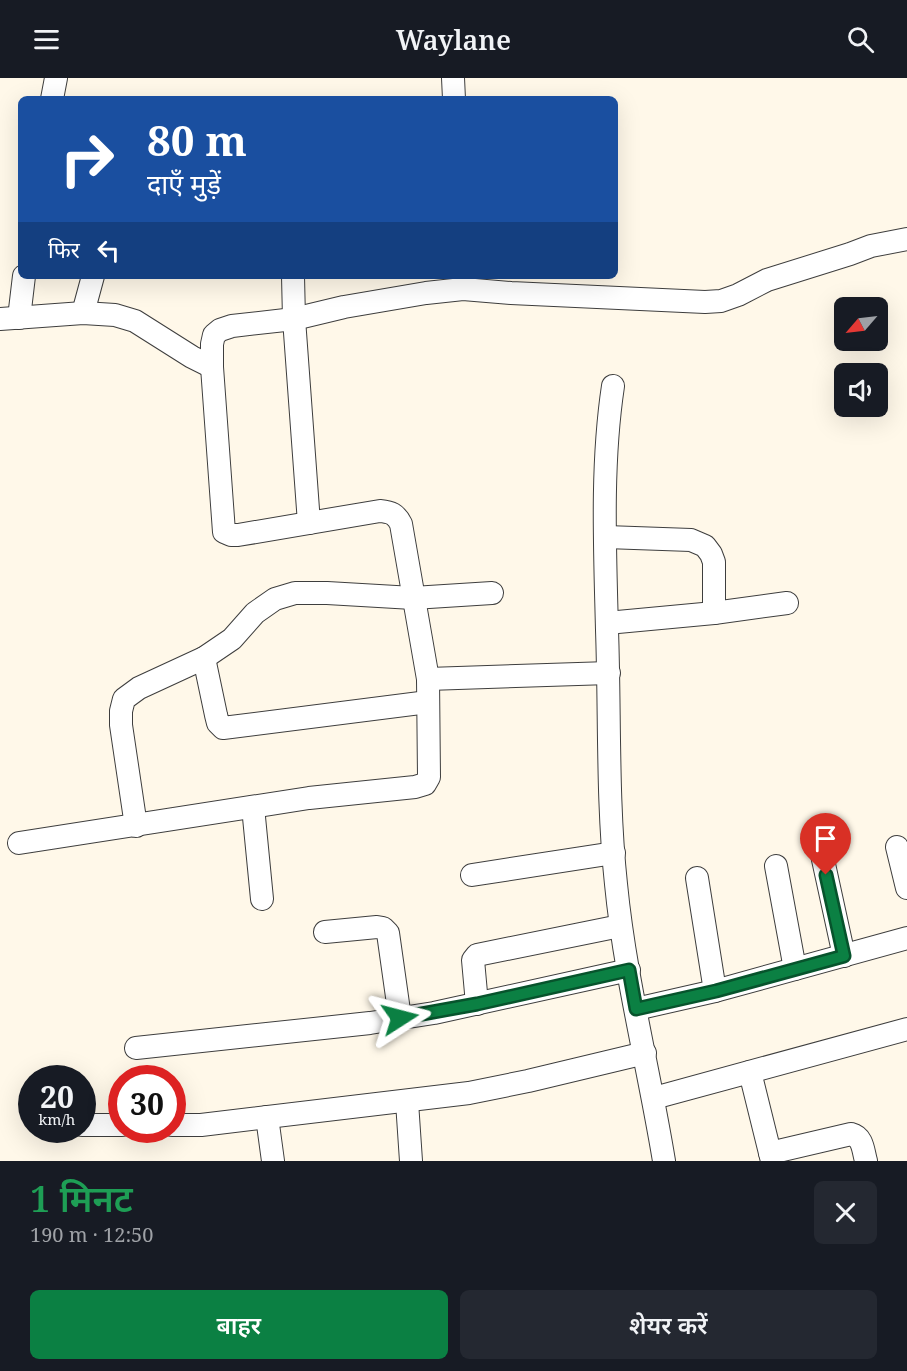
<!DOCTYPE html>
<html lang="hi">
<head>
<meta charset="utf-8">
<style>
	body { margin:0; font-family:"Noto Serif","Noto Sans Devanagari",serif; background:#242831; color:#f1f3f6; height:100vh; display:flex; flex-direction:column; font-size:22px; white-space:nowrap }
	* { box-sizing:border-box; margin:0 }
	p { font-size:20px; color:#9ea1a6 }
	.icon { flex:none; width:33px; height:33px; fill:none; stroke:currentColor; stroke-width:2; stroke-linecap:round; stroke-linejoin:round }
	.map { position:relative; height:1083px; overflow:hidden }
	.panel { display:flex; flex-direction:column; background:#171b24; flex:1 }
	.panel>* { flex:none }
	.guide { position:absolute; left:18px; top:18px; width:600px; height:183px; border-radius:9px; box-shadow:0 6px 24px #0002; background:#1a4fa0; color:#fff; overflow:hidden }
	.needle { width:39px; rotate:242deg }
	.buttons { position:absolute; left:834px; top:219px; display:grid; gap:12px }
	.buttons a { display:grid; place-items:center; width:54px; height:54px; border-radius:9px; background:#171b24; box-shadow:0 6px 24px #0002; font-size:30px }
	.speed { position:absolute; left:18px; top:987px; display:flex; gap:12px; font-size:30px; font-weight:700; text-align:center }
	.speed>* { display:grid; place-content:center; width:78px; height:78px; border-radius:50%; background:#171b24; box-shadow:0 6px 24px #0002; line-height:1 }
	.speed small { font-size:15px; font-weight:400 }
	.speed .limit { border:9px solid #d22; background:#fff; color:#111 }
	.pin { position:absolute; display:grid; place-items:center; width:51px; height:51px; color:#fff; margin:-62px -26px; border-radius:50% 50% 50% 0; rotate:-45deg; box-shadow:0 0 6px #0007 }
	.pin .icon { rotate:45deg }
	.me { position:absolute; width:66px; margin:-33px; rotate:81deg; stroke-linejoin:round; filter:drop-shadow(0 0 4px #0008) }
	.turn { display:flex; align-items:center; gap:21px; height:126px; padding:0 30px; font-size:27px }
	.turn .icon { width:78px; height:78px; stroke-width:2.5 }
	.turn b { display:block; font-size:42px; line-height:51px }
	.then { display:flex; align-items:center; height:57px; padding:0 30px; background:#0003; gap:12px; font-size:22px }
	.round { display:grid; place-items:center; flex:none; width:63px; height:63px; border-radius:9px; background:#242831 }
	.overview { display:flex; align-items:center; justify-content:space-between; height:102px; padding:0 30px }
	h1 { font-size:36px; font-weight:600; line-height:45px; color:#1e9e55 }
	.action { display:flex; gap:12px; margin-top:auto; padding:12px 30px }
	.action a { flex:1; height:69px; border-radius:9px; background:#0b8043; color:#fff; font-size:24px; font-weight:600; line-height:69px; text-align:center }
	.action a+a { background:#242831; color:#f1f3f6 }
	header { display:flex; justify-content:space-between; align-items:center; height:78px; padding:0 30px; background:#171b24; font-size:27px; font-weight:600 }
	.map>svg:first-child { display:block }
</style>
</head>
<body>
<header><svg class="icon" aria-label="menu" viewBox="0 0 24 24"><path d="M4 6h16M4 12h16M4 18h16"/></svg>Waylane<svg class="icon" aria-label="search" viewBox="0 0 24 24"><circle cx="10" cy="10" r="6"/><path d="M15 15l6 6"/></svg></header>
<div class="map">
<svg width="907" height="1083" viewBox="0 0 907 1083">
	<rect width="100%" height="100%" fill="#fff8e9"/>
	<g fill="none" stroke-linecap="round" stroke-linejoin="round">
		<defs>
			<g id="minor">
				<path d="M453,0L454,21"/>
				<path d="M52,21L56,0"/>
				<path d="M293,198L294,241L309,445"/>
				<path d="M83,235L93,198"/>
				<path d="M19,240L24,198"/>
				<path d="M0,241L83,235L115,237L135,243L192,279L212,289"/>
				<path d="M613,308C601,388 605,471 607,552C610,637 607,722 616,806C625,899 649,991 664,1083"/>
				<path d="M606,459L691,462L705,468L711,476L714,484V535"/>
				<path d="M607,545L714,535L787,525"/>
				<path d="M204,580L216,637L218,645L223,650L428,624"/>
				<path d="M428,601L609,595"/>
				<path d="M253,729L262,821"/>
				<path d="M136,748L121,647V633L124,621L139,610L204,580L232,561L255,535L275,521L295,515H327L413,520L492,515"/>
				<path d="M19,765L309,720L415,709L425,706L429,699L428,601L401,446C396,436 391,434 380,433L238,457H231L224,454L212,289V266L214,257L220,252L232,248L294,241L344,229L426,215L463,211L511,215L705,224L721,223L738,217L767,202L850,176L871,168L907,161"/>
				<path d="M897,769L907,810"/>
				<path d="M822,777L844,878"/>
				<path d="M776,788L795,891"/>
				<path d="M472,797L614,775"/>
				<path d="M697,800L715,913"/>
				<path d="M325,854L377,849L383,850L388,855L400,940"/>
				<path d="M477,926L473,882L477,877L620,848"/>
				<path d="M636,931L715,913L907,860"/>
				<path d="M136,970L370,945L434,935L629,892"/>
				<path d="M750,994L772,1083"/>
				<path d="M654,1020L907,951"/>
				<path d="M407,1024L411,1083"/>
				<path d="M267,1039L273,1083"/>
				<path d="M82,1047H122"/>
				<path d="M172,1047H201L469,1015L528,1003L645,975"/>
				<path d="M770,1075L851,1056C863,1059 863,1072 866,1083"/>
			</g>
		</defs>
		<!-- minor casing -->
		<use href="#minor" stroke="#3e3e3e" stroke-width="24"/>
		<!-- minor -->
		<use href="#minor" stroke="#fff" stroke-width="22"/>
	</g>
	<g fill="none" stroke-linecap="round" stroke-linejoin="round">
		<defs>
			<path id="route" d="M400,940L477,926L629,892L636,931L716,913L844,878L826,797"/>
		</defs>
		<!-- route casing -->
		<use href="#route" stroke="#07532c" stroke-width="15"/>
		<!-- route -->
		<use href="#route" stroke="#0b8043" stroke-width="10"/>
	</g>
</svg>
<div class="buttons">
<a><svg class="needle" viewBox="-14 -14 28 28"><path d="M0-13l5 13h-10z" fill="#e53935"/><path d="M0 13l5-13h-10z" fill="#9ea1a6"/></svg></a>
<a><svg class="icon" aria-label="sound" viewBox="0 0 24 24"><path d="M4 9h4l5-4v14l-5-4H4zM17 9q2 3 0 6"/></svg></a>
</div>
<div class="speed"><div>20<small>km/h</small></div><div class="limit">30</div></div>
<div class="pin" style="left:826px;top:797px;background:#d93025"><svg class="icon" aria-label="arrive" viewBox="0 0 24 24"><path d="M6 21V4h12l-3 4 3 4H6"/></svg></div>
<svg class="me" style="left:400px;top:940px" viewBox="-20 -20 40 40"><path d="M0-17L14 15 0 8-14 15z" fill="#0b8043" stroke="#fff" stroke-width="4"/></svg>
<div class="guide">
<div class="turn"><svg class="icon" aria-label="right" viewBox="0 0 24 24"><path d="M7 20v-9h11M14 6l5 5-5 5"/></svg><div><b>80 m</b>दाएँ मुड़ें</div></div>
<div class="then">फिर<svg class="icon" aria-label="left" viewBox="0 0 24 24"><path d="M17 20v-9H6M10 6l-5 5 5 5"/></svg></div>
</div>
</div>
<section class="panel">
<div class="overview"><div><h1>1 मिनट</h1><p>190 m · 12:50</p></div><a class="round"><svg class="icon" aria-label="close" viewBox="0 0 24 24"><path d="M6 6l12 12M18 6L6 18"/></svg></a></div>
<div class="action"><a>बाहर</a><a>शेयर करें</a></div>
</section>
</body>
</html>
